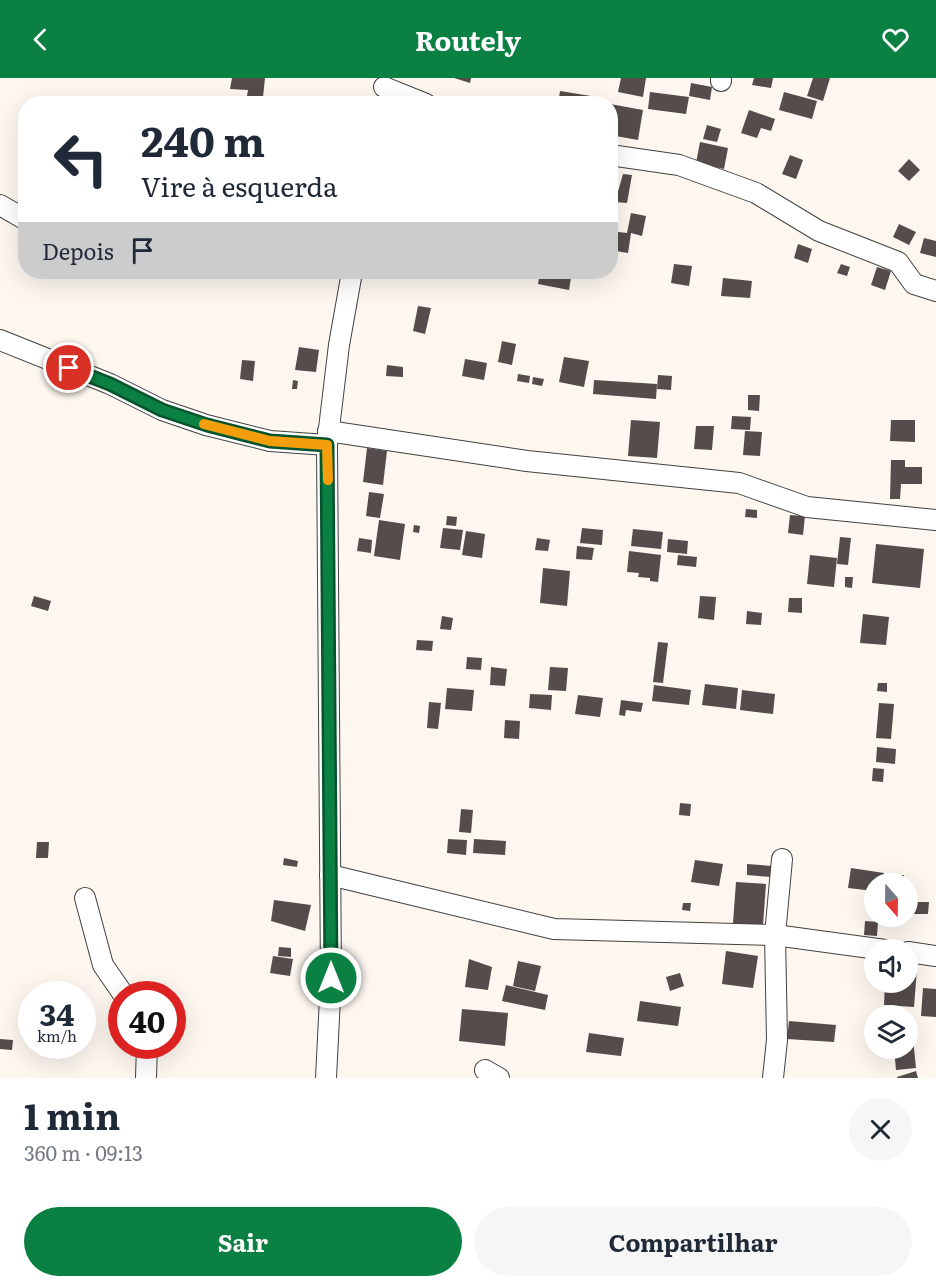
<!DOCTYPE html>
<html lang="pt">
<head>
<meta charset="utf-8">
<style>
	body { margin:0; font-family:Literata,serif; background:#f6f6f7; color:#1f2937; height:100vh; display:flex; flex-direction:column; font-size:22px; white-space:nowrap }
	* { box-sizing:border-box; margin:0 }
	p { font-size:20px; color:#747a83 }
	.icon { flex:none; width:33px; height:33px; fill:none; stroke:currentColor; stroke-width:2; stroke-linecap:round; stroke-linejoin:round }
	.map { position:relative; height:1000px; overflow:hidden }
	.drawer { display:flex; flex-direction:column; background:#fff; flex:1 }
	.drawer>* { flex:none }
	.hud { position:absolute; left:18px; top:18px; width:600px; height:183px; border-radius:24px; box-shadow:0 6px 24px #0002; background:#fff; color:#1f2937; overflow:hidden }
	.needle { width:39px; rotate:160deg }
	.buttons { position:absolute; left:864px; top:795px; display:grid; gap:12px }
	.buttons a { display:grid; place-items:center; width:54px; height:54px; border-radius:50%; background:#fff; box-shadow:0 6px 24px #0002; font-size:30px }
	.speed { position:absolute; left:18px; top:903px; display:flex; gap:12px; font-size:30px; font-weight:700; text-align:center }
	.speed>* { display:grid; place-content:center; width:78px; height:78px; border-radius:50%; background:#fff; box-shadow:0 6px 24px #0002; line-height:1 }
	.speed small { font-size:15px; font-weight:400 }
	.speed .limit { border:9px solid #d22; background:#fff; color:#111 }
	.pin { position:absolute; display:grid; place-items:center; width:51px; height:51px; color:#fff; margin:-26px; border:3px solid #fff; border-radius:50%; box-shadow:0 2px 6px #0007 }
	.me { position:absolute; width:66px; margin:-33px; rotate:0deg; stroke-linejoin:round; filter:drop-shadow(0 0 4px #0008) }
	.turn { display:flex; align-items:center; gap:21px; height:126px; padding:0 24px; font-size:27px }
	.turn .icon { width:78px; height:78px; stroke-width:2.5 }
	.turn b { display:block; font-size:42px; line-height:51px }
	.then { display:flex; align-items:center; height:57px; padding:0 24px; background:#0003; gap:12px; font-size:22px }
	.round { display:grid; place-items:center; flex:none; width:63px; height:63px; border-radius:32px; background:#f6f6f7 }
	.summary { display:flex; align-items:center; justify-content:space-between; height:102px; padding:0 24px }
	h1 { font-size:36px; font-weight:700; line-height:45px }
	.button { display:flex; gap:12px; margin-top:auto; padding:12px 24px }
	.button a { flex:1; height:69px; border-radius:36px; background:#0b8043; color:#fff; font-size:24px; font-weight:700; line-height:69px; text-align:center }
	.button a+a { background:#f6f6f7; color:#1f2937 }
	header { display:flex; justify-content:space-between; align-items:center; height:78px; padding:0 24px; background:#0b8043; color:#fff; font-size:27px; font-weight:700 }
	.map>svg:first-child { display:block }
</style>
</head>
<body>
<header><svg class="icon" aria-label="back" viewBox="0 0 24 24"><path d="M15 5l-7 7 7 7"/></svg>Routely<svg class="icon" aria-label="heart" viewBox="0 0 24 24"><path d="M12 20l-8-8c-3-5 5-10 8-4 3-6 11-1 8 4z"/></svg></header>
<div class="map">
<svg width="936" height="1000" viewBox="0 0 936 1000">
	<rect width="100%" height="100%" fill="#fdf7f0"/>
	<!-- building -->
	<g fill="#554c4b">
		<path d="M232,0H265L263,19L247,18L248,12L230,11Z"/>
		<path d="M454,0H471L470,5Z"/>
		<path d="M621,0H646L643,19L618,14Z"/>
		<path d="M754,0H773L771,10L752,7Z"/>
		<path d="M813,0H830L823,23L807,18Z"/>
		<path d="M691,5L712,9L710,22L689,18Z"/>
		<path d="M560,13L597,19L596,26H558Z"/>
		<path d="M650,14L689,19L686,36L648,31Z"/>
		<path d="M784,14L817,23L812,41L779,32Z"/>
		<path d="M610,26L643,32L638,62L610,57Z"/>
		<path d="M749,32L775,41L771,53L761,50L757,60L741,55Z"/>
		<path d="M707,47L721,51L717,64L703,61Z"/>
		<path d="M700,64L728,70L724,91L696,85Z"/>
		<path d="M790,77L803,82L796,101L782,96Z"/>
		<path d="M909,81L920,92L909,103L898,93Z"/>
		<path d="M623,96L632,97L627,125L615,124Z"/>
		<path d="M631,135L646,138L642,158L631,155L628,175L610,172V153L627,155Z"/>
		<path d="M899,146L916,154L909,167L893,159Z"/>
		<path d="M924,160L936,163V179L920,175Z"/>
		<path d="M798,166L812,171L808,185L794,180Z"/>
		<path d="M674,186L692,188L689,208L671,205Z"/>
		<path d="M841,186L850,189L847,198L837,195Z"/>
		<path d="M877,189L891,193L885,212L871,207Z"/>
		<path d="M540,194H572L569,212L538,206Z"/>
		<path d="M723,200L752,203L750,220L721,218Z"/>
		<path d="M418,228L431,230L425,256L413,253Z"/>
		<path d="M502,263L516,266L512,287L498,284Z"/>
		<path d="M299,269L319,272L316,294L295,292Z"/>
		<path d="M564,279L589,283L584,309L559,304Z"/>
		<path d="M465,281L487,285L484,302L462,298Z"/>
		<path d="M242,282L255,283L253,303L240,301Z"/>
		<path d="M387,287L403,289V299L386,298Z"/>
		<path d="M518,296L530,298L529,305L517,303Z"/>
		<path d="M658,297L672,298L671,312L657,311Z"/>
		<path d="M533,299L544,301L542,308L532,306Z"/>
		<path d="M293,302L298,303L297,311H292Z"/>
		<path d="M594,302L657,306L656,321L593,316Z"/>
		<path d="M748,317H760L759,333L748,332Z"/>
		<path d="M732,338L751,339L750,352L731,351Z"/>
		<path d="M631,342L660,344L657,380L628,378Z"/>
		<path d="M891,342H915V364L890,363Z"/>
		<path d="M696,348H714L712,372L694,371Z"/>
		<path d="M745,353L762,354L760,378L743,377Z"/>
		<path d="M367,370L387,373L383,407L363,404Z"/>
		<path d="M891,382H905V389H922V406H901L900,421H890Z"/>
		<path d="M369,414L384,416L380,440L366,438Z"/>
		<path d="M746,431L757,432V440L745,439Z"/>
		<path d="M790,437L805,438L803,457L788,455Z"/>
		<path d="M447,438L457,439L456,448L446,447Z"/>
		<path d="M379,442L405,446L400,482L374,478Z"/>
		<path d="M414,447L420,448L419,455L413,454Z"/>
		<path d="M443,450L463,452L460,472L440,470Z"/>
		<path d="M582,450L603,452L602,467L580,465Z"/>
		<path d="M633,451L663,454L661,471L631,468Z"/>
		<path d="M466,453L485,456L482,480L462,477Z"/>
		<path d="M840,459L851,460L848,487L837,486Z"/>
		<path d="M359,460L372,462L371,475L357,473Z"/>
		<path d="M537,460L550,462L548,473L535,472Z"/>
		<path d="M668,461L688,463L687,476L667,474Z"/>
		<path d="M876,466L924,471L920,510L872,505Z"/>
		<path d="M577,468L594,470L592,482L576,481Z"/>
		<path d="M629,473L661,477L658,504L650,503V500L638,499L639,495L627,494Z"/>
		<path d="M678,477L697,479L696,489L677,487Z"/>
		<path d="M810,477L837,480L834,509L807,506Z"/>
		<path d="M543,490L570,493L567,528L540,525Z"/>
		<path d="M845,499H853L852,510L845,509Z"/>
		<path d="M34,518L51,523L48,533L31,528Z"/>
		<path d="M700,518L716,519L714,542L698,540Z"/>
		<path d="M789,520H802V535L788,534Z"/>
		<path d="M747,533L762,535L761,547L746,546Z"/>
		<path d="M863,536L889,539L886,567L860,565Z"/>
		<path d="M442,538L453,540L451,552L440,551Z"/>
		<path d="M417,562L433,563L432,573L416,572Z"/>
		<path d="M658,564L668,565L663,605L653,604Z"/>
		<path d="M467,579L482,580L481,592L466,591Z"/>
		<path d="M491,589L507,591L505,608L490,607Z"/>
		<path d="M550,589L568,590L566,613L548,612Z"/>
		<path d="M878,605H887V614L877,613Z"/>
		<path d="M705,606L738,610L736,631L702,627Z"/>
		<path d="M654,607L691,612L689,627L652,623Z"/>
		<path d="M447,610L474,612L472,633L445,631Z"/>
		<path d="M742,612L775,616L773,636L740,632Z"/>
		<path d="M530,616L552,617L551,632L529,630Z"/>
		<path d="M578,617L603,620L600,639L575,636Z"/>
		<path d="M621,622L643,625L641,634L626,632L625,638L619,637Z"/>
		<path d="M429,624L441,625L438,651L427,650Z"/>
		<path d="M879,625L894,626L891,661L876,660Z"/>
		<path d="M505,642L520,643L519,661L504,660Z"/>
		<path d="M877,669L896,671L895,686L876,684Z"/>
		<path d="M873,690L884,691L883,704L872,703Z"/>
		<path d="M680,725L691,726L690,738L679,737Z"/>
		<path d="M461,731L473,732L471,755L459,754Z"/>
		<path d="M448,761L467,762L466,777L447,775Z"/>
		<path d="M474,761L506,763L505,777L473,775Z"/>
		<path d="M37,764H49L48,780H36Z"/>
		<path d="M284,780L298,783L297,789L283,787Z"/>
		<path d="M695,782L723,786L719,808L691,804Z"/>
		<path d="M747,786L772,788L771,799L747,797Z"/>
		<path d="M851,790L884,795L883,806H874V813L848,810Z"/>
		<rect x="896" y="797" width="8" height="6"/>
		<path d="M736,804L766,806L763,847L733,845Z"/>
		<path d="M274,822L311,827L305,853L271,843Z"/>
		<path d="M912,824H929L928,836H912Z"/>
		<path d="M683,825H691L690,833L682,832Z"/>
		<path d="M865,843L878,844L877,858L864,857Z"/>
		<path d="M279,869L291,870V879L278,878Z"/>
		<path d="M726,873L758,878L753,910L722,906Z"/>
		<path d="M273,878L293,881L290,898L270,895Z"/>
		<path d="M469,881L492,889L488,912L465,909Z"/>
		<path d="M518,883L541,888L535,913L513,908Z"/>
		<path d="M908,890L917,891L914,929L884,927L885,904H908Z"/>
		<path d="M680,895L684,908L670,913L666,899Z"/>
		<path d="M506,907L548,917L545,932L502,923Z"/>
		<path d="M923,910L936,911V939L921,938Z"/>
		<path d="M640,923L681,929L678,948L637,943Z"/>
		<path d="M462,931L508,935L505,968L459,963Z"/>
		<path d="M789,943L836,947L834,964L787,961Z"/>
		<path d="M589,955L624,960L621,978L586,974Z"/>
		<path d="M908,960H913L916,990L896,992L894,970H908Z"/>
		<path d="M0,961L13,962L12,972L0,971Z"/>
		<path d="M916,993L918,1000H897V999Z"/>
	</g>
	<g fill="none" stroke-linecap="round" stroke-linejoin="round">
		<defs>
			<g id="minor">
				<path d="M721,3V0"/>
				<path d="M384,9L426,26"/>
				<path d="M610,77L679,87L756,115L819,153L898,184L914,206L936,213"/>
				<path d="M0,127L26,142"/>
				<path d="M0,262L110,306L162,332L206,347L270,363L327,367"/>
				<path d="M328,353L527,383L739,405L807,429L936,442"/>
				<path d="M330,797L554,851L775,857L885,872"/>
				<path d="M85,820L103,887L123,916"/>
				<path d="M908,874L936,878"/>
				<path d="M485,992L499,1000"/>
				<path d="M146,1000L147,968"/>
				<path d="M326,1000L331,900L327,367L339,267L352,194"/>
				<path d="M773,1000L777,962L775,857L782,781"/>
			</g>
		</defs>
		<!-- minor casing -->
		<use href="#minor" stroke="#414141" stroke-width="22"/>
		<!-- minor -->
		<use href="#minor" stroke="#fff" stroke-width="20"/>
	</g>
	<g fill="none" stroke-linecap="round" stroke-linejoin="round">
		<defs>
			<path id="route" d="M69,290L110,306L162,332L207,347L270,363L327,367L331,900"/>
		</defs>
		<!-- route casing -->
		<use href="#route" stroke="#07532c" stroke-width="15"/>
		<!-- route -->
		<use href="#route" stroke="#0b8043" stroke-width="10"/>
		<!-- slow -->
		<path stroke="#f59e0b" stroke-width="10" d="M204,346L270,363L327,367L328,402"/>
	</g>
</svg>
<div class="buttons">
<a><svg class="needle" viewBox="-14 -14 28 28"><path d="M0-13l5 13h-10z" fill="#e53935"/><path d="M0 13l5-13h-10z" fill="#747a83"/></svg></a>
<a><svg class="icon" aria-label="sound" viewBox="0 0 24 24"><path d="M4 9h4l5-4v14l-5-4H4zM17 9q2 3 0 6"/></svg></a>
<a><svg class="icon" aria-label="layers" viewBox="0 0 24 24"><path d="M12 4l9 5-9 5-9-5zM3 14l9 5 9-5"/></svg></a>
</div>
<div class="speed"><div>34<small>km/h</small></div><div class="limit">40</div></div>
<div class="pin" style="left:69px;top:290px;background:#d93025"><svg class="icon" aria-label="arrive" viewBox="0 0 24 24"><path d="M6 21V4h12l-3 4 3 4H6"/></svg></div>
<svg class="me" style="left:331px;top:900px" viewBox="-20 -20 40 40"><circle r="17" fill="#0b8043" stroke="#fff" stroke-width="3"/><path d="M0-11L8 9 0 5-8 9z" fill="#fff"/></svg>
<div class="hud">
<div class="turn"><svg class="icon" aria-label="left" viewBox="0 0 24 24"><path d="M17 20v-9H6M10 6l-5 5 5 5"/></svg><div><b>240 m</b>Vire à esquerda</div></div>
<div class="then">Depois<svg class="icon" aria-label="arrive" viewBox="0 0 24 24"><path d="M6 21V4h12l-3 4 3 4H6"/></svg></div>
</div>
</div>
<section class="drawer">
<div class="summary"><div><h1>1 min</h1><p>360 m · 09:13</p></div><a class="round"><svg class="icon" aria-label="close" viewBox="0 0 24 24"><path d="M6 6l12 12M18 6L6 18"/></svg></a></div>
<div class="button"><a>Sair</a><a>Compartilhar</a></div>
</section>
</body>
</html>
